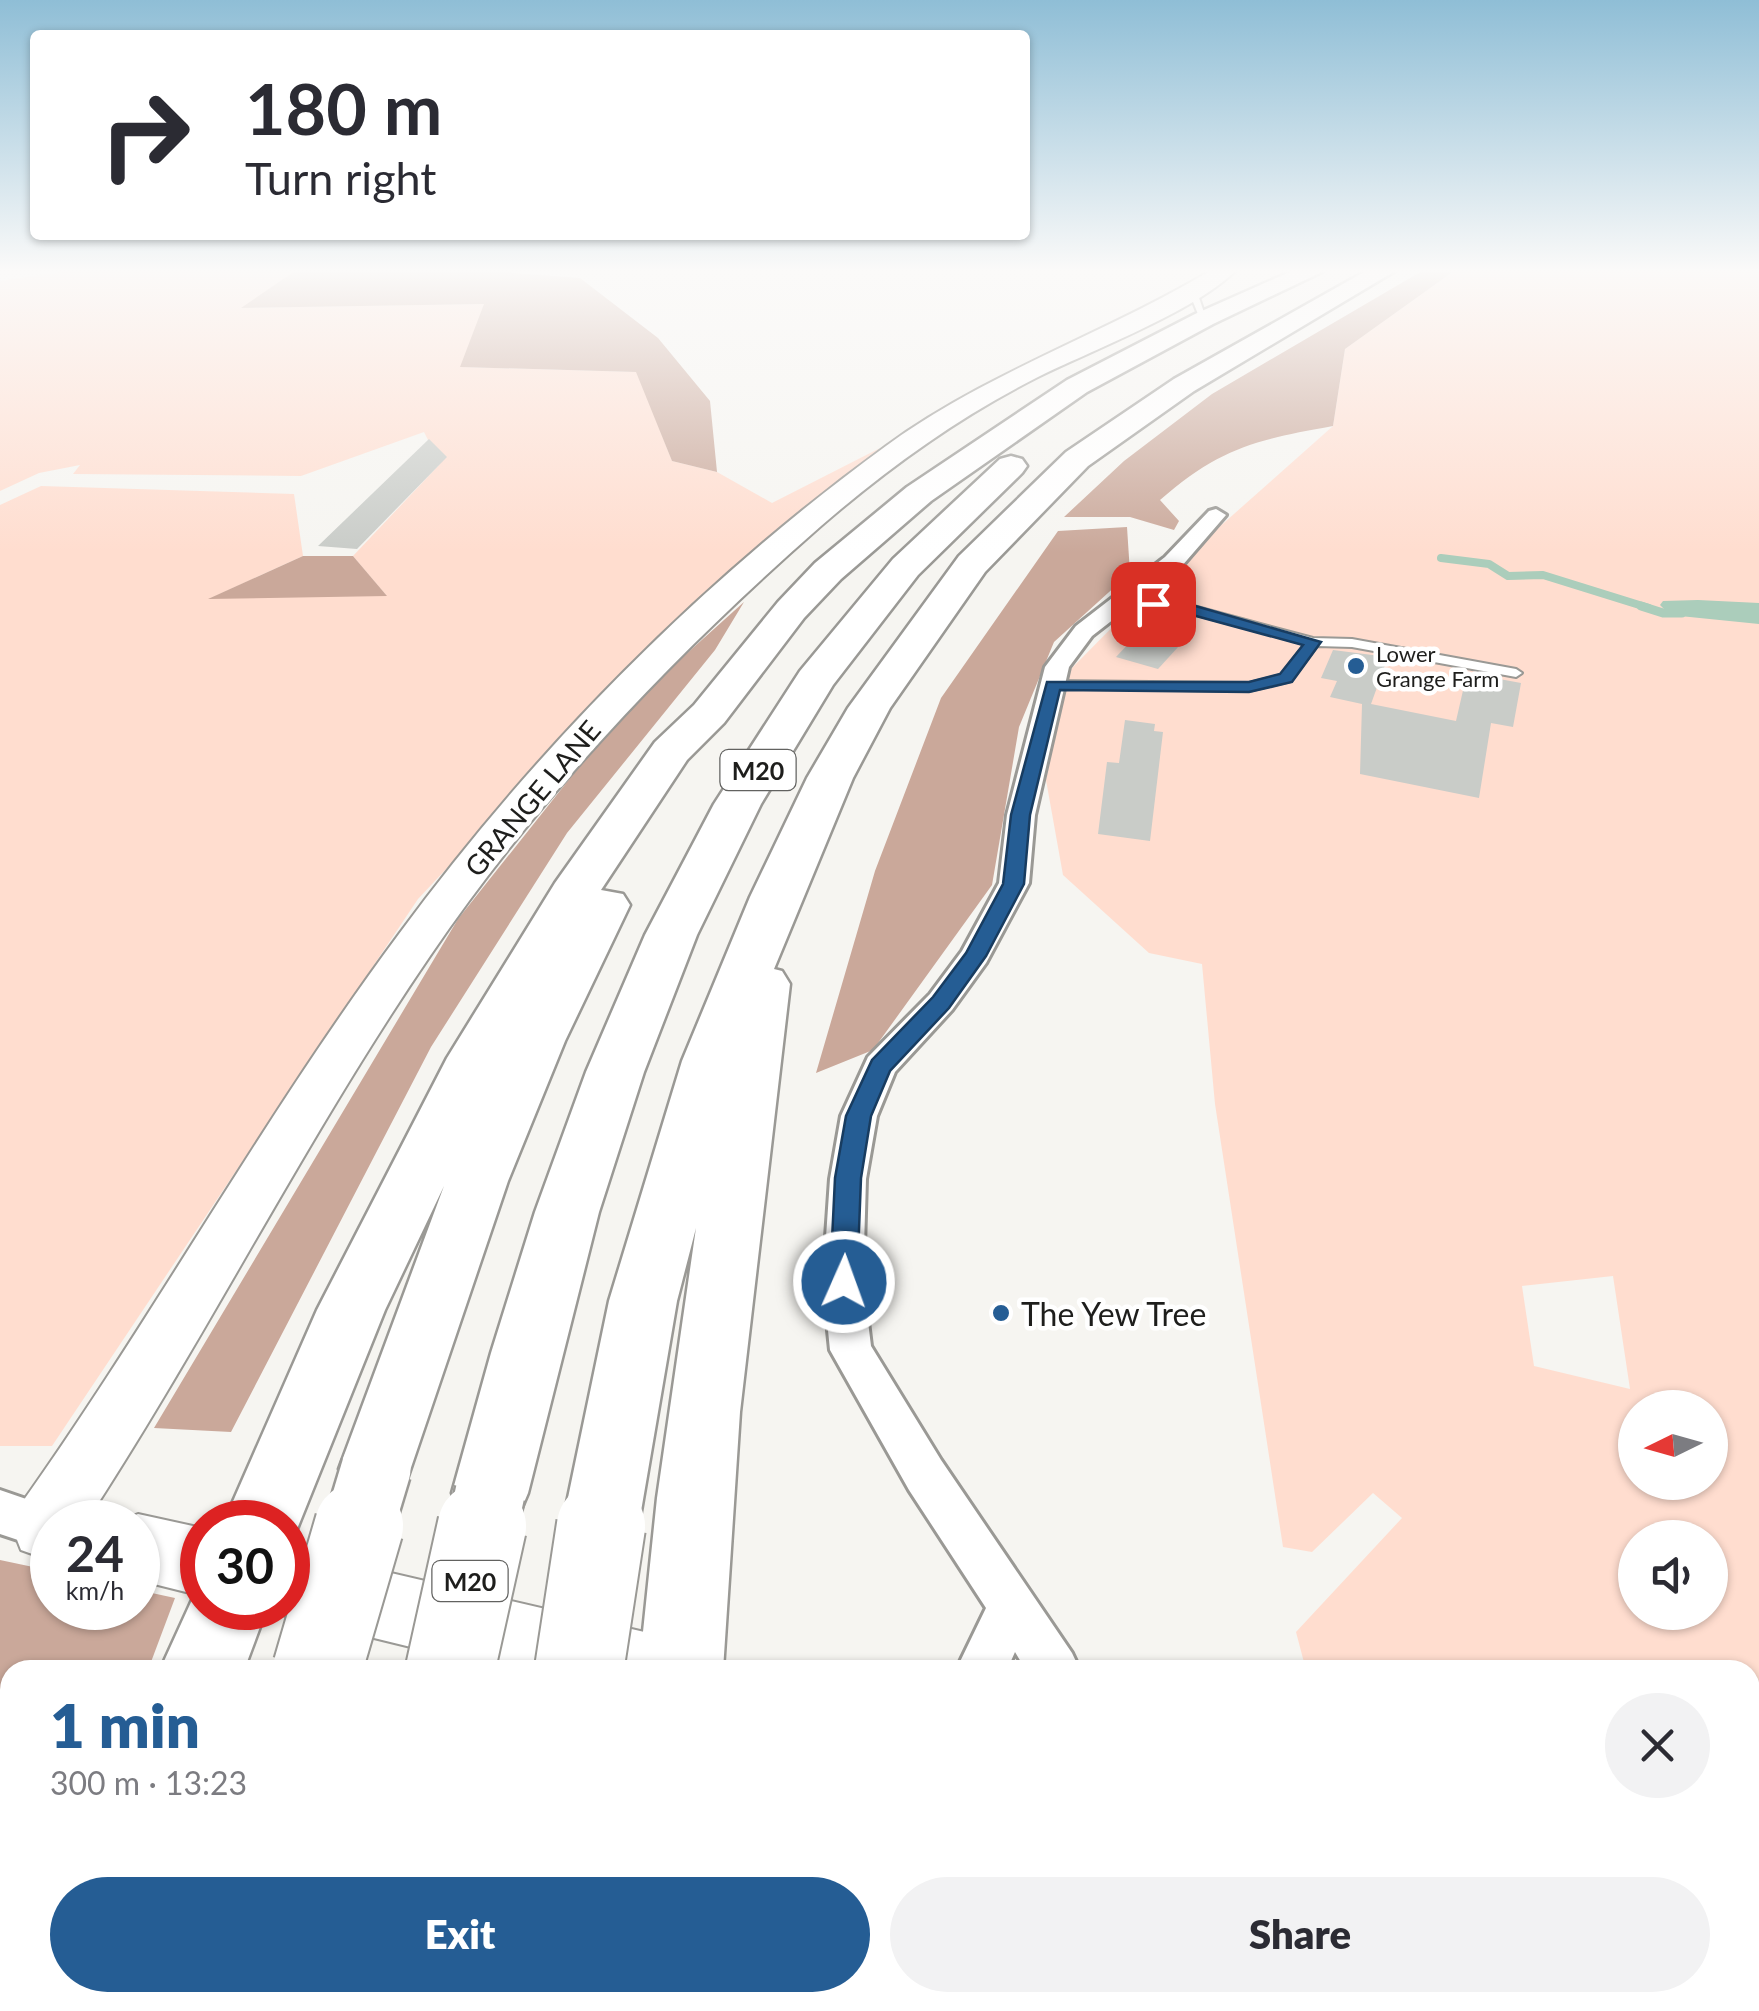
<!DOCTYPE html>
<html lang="en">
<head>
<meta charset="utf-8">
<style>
	body { margin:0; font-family:Lato,sans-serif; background:#f2f2f3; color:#2b2b33; height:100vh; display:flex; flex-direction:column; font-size:38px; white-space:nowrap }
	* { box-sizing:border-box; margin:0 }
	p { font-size:32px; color:#7c7c81 }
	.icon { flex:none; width:55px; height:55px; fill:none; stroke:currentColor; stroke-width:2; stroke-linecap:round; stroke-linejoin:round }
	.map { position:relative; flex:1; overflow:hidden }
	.sheet { position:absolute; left:0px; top:1660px; width:1760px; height:352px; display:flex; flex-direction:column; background:#fff; border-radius:30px 30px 0 0; box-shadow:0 2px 8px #0004 }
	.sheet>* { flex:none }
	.hud { position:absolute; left:30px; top:30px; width:1000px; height:210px; border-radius:10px; box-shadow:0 2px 8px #0004; background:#fff; color:#2b2b33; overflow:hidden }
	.needle { width:65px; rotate:265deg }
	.controls { position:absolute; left:1618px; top:1390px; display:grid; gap:20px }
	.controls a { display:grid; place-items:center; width:110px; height:110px; border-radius:50%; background:#fff; box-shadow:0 2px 8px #0004; font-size:50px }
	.speed { position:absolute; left:30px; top:1500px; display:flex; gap:20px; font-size:50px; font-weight:700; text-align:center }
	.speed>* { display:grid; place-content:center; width:130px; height:130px; border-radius:50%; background:#fff; box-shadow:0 2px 8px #0004; line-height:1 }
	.speed small { font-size:25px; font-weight:400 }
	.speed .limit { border:15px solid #d22; background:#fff; color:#111 }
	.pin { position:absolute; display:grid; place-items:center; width:85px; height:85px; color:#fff; margin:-42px; border-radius:20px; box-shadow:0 5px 15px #0006 }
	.me { position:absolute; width:110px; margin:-55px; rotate:2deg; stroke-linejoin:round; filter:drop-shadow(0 0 8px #0008) }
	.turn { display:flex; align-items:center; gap:35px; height:210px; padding:0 50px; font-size:45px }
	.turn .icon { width:130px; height:130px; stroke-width:2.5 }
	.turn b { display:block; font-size:70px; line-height:85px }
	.round { display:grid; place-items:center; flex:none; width:105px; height:105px; border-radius:52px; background:#f2f2f3 }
	.headline { display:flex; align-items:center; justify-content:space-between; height:170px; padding:0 50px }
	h1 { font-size:60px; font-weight:800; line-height:75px; color:#255d94 }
	.primary-button { display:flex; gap:20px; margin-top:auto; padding:20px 50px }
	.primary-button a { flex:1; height:115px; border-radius:60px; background:#255d94; color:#fff; font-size:40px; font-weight:800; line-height:115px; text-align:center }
	.primary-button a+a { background:#f2f2f3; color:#2b2b33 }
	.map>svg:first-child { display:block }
</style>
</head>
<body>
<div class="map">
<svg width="1759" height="2011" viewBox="0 0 1759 2011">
	<rect width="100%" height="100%" fill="#f6f5f1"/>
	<!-- green -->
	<g fill="#ffddcf" fill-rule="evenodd">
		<path d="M67,271H295L243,308L485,304L461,367L637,372L672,461L717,472L772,503L880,448L712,586L418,899L52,1446H0V505L41,486L294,494L303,556L211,598L386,595L353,556L440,464L424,432L301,476L73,474L80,465L39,473L0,491V281Z"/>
		<path d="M1454,271H1759V2011H1428L1424,2003L1750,2002V1670H1306L1296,1632L1402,1518L1373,1493L1312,1552L1283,1547L1215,1104L1202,964L1149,953L1063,875L1046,780L1068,672L1154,585L1333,426L1345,349ZM1613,1276L1630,1389L1534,1366L1522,1286ZM1635,1408H1710V1482H1635ZM1635,1538H1710V1612H1635Z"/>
	</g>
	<!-- forest -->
	<g fill="#caa89a">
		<path d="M295,271H487L580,278L658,338L710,401L717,472L672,461L636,372L460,367L484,304L241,308Z"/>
		<path d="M1422,271H1454L1345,349L1333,426C1256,440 1221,447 1160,500L1179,521L1174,530L1130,517H1064L1124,461L1212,394Z"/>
		<path d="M1127,527L1130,573L1054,642L1019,727L992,885L873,1050L816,1073L875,871L941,698L1058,531Z"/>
		<path d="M303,556H353L387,596L208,599Z"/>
		<path d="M744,602L715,650L567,833L431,1047L231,1432L154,1428L458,919L625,709Z"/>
		<path d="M0,1560L52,1571V1608H138V1590L175,1598L148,1670H10V1992L0,2011Z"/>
	</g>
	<!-- water -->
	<path fill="#abcdbb" d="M1698,600L1759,603V624L1670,615L1660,605L1663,601Z"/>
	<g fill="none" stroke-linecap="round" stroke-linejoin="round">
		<!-- stream-far1 -->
		<path stroke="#abcdbb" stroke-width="8" d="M1441,558L1489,564L1508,576L1543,575L1649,608"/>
		<!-- stream -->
		<path stroke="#abcdbb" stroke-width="9" d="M1641,606L1663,613H1682"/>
	</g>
	<!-- building -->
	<g fill="#c9ccc8">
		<path d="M429,439L447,457L357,549L318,546Z"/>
		<path d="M1148,623L1190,634L1158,669L1116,657Z"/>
		<path d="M1333,650L1388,657L1371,704L1456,721L1467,673L1521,683L1513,727L1491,723L1479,798L1360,774L1362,704L1330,697L1337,681L1321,678Z"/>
		<path d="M1125,720L1155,724L1154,731L1163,732L1150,841L1098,834L1107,762L1119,763Z"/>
	</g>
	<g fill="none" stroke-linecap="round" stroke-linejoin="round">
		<defs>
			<g id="lane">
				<path d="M1193,290L1197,292L1207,321L1200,319L1189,292Z"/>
				<path d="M1114,602L1186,604L1313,638L1352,639L1516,669L1522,673L1516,677L1352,647L1317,646L1291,681L1249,691L1048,688V682L1053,681L1249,683L1281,675L1305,644L1186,612L1110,609L1108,606Z"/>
			</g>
			<g id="street">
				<path d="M1216,509L1226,515L1181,567L1092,636L1069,667L1035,815L1029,883L986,963L952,1010L895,1072L877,1116L866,1179L863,1281L871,1346L941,1460L1072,1653L1080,1670H1026L1015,1652L1007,1670H956L986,1608L909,1490L830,1350L823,1281L830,1179L841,1116L868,1057L930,994L962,951L999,883L1007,815L1045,667L1076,626L1165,557L1209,511Z"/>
				<path d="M0,1490L61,1511L66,1522H52V1546L45,1549L0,1534Z"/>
			</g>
			<g id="secondary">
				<path d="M1210,271H1235C1194,312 1090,351 1036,378C957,418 888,468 821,526C675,654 539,796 430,956C305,1139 207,1337 86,1522H52V1561L21,1550L12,1527L21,1504C153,1318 263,1117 399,934C534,750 702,580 886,446C986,373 1104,334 1210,271Z"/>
				<path d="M138,1514L202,1528V1596L138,1580V1522H117Z"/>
				<path d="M288,1549L653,1634L678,1645L689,1670H505L288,1617L264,1608H288Z"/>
				<path d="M1258,2002H1347L1350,2011H1262Z"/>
			</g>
			<g id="highway">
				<path d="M1292,271H1324L1213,324L1087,392L931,501L841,579L804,618L724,723L687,760L601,890L623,894L630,905L565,1041L508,1181L402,1494L376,1504L350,1494L339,1469L444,1186L385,1310L289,1549L288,1522H224L317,1310L447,1058L555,883L655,742L694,705L778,602L815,563L907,487L1067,380L1195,314Z"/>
				<path d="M1366,271H1395L1194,391L1088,466L985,572L890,708L853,778L774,969L782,971L790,984L740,1412L723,1670H639L657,1498L696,1228L677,1301L640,1517L629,1543L602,1554L575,1543L564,1517L609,1301L682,1061L750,897L807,778L848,708L959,556L1066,452L1174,379Z"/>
				<path d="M1011,456L1022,459L1027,466L1022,473L918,575L833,685L761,804L697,935L644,1072L599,1212L528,1493L517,1519L490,1529L463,1519L452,1493L491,1353L535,1212L586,1072L645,935L714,804L800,671L893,559L1000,459Z"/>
				<path d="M202,1578V1608H267L244,1670H160Z"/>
				<path d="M23,2002H121L117,2011H19Z"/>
				<path d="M184,2002H282L280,2011H182Z"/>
				<path d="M339,2002H437L436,2011H338Z"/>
				<rect x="493" y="2002" width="98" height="9"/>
				<path d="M622,2002H720L721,2011H623Z"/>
			</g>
		</defs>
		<!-- lane casing -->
		<use href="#lane" stroke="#9a9995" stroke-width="4"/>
		<!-- street casing -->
		<use href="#street" stroke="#9a9995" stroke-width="6"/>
		<!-- secondary casing -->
		<use href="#secondary" stroke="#9a9995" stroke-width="4"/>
		<!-- highway casing -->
		<use href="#highway" stroke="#9a9995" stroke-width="5"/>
		<!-- lane -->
		<use href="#lane" fill="#fff" fill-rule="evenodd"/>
		<!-- street -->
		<use href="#street" fill="#fff" fill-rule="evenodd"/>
		<!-- secondary -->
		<use href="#secondary" fill="#fff" fill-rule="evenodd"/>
		<!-- highway -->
		<use href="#highway" fill="#fff" fill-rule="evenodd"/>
		<defs>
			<g id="highway-bridge-far1">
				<path d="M358,1529L376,1469"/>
				<path d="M482,1529L490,1493"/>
				<path d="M600,1529L602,1517"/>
			</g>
			<g id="highway-bridge">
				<path d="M317,1670L359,1526"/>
				<path d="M450,1670L482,1526"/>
				<path d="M579,1670L601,1526"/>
			</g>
		</defs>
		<!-- highway-bridge-far1 casing -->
		<use href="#highway-bridge-far1" stroke="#9a9995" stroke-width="74" stroke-linecap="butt"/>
		<!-- highway-bridge casing -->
		<use href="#highway-bridge" stroke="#9a9995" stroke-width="92" stroke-linecap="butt"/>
		<!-- highway-bridge-far1 -->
		<use href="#highway-bridge-far1" stroke="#fff" stroke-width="69"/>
		<!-- highway-bridge -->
		<use href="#highway-bridge" stroke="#fff" stroke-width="88"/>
	</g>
	<!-- sky -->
	<linearGradient id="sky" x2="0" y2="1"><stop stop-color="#8fbed6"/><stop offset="0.49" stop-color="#fbfaf9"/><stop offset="1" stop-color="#fbfaf9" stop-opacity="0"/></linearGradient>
	<rect width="1759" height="553" fill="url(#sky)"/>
	<!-- route -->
	<path fill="#255d94" stroke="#183c60" stroke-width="2.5" d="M1153,600L1192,605L1321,642L1292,682L1249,692L1060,690L1030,815L1024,884L986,956L949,1008L890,1071L871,1116L861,1178L857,1282L853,1290L844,1293L834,1290L830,1282L835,1178L846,1116L872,1060L933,997L966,953L1003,884L1011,815L1047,682H1249L1280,674L1303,645L1185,613L1147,608V601Z"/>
	<!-- markers -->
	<g fill="#255d94" stroke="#fff" stroke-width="4">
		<circle cx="1356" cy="666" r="10"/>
		<circle cx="1001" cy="1313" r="10"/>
	</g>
	<g text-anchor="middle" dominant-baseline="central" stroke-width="9" stroke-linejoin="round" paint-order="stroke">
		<!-- far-poi labels -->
		<g font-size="22" fill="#1e1e1c" stroke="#fff" text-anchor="start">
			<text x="1376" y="653">Lower<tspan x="1376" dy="25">Grange Farm</tspan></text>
		</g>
		<!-- shield labels -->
		<g fill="#fff" stroke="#626260" stroke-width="2.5">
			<rect x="720.5" y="750" width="75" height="40" rx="8"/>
			<rect x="432.5" y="1561" width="75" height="40" rx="8"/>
		</g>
		<g font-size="25" font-weight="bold" fill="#1e1e1c">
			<text x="758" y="770">M20</text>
			<text x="470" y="1581">M20</text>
		</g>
		<!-- street labels -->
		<g font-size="28" fill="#1e1e1c" stroke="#fff">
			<text transform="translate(532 798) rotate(-50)">GRANGE LANE</text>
		</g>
		<!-- near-poi labels -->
		<g font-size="32" fill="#1e1e1c" stroke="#fff" text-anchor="start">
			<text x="1021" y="1313">The Yew Tree</text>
		</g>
	</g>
</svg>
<div class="controls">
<a><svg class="needle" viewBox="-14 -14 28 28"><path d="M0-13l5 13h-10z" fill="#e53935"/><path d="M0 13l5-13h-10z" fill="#7c7c81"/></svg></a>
<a><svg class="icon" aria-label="sound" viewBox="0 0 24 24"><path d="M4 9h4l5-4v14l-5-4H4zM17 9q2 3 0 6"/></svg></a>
</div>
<div class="speed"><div>24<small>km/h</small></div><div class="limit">30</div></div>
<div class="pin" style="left:1153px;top:604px;background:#d93025"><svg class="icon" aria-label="arrive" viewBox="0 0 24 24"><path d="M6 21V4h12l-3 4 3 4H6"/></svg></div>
<svg class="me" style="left:844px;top:1282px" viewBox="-20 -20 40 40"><circle r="17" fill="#255d94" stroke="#fff" stroke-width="3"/><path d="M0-11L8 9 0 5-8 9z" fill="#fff"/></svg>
<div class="hud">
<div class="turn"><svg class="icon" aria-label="right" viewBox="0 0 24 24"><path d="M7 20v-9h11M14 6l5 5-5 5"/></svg><div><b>180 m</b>Turn right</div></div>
</div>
<section class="sheet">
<div class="headline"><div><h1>1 min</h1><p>300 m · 13:23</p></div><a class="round"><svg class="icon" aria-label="close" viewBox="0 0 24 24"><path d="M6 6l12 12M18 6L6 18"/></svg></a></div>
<div class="primary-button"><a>Exit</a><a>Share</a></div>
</section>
</div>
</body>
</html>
